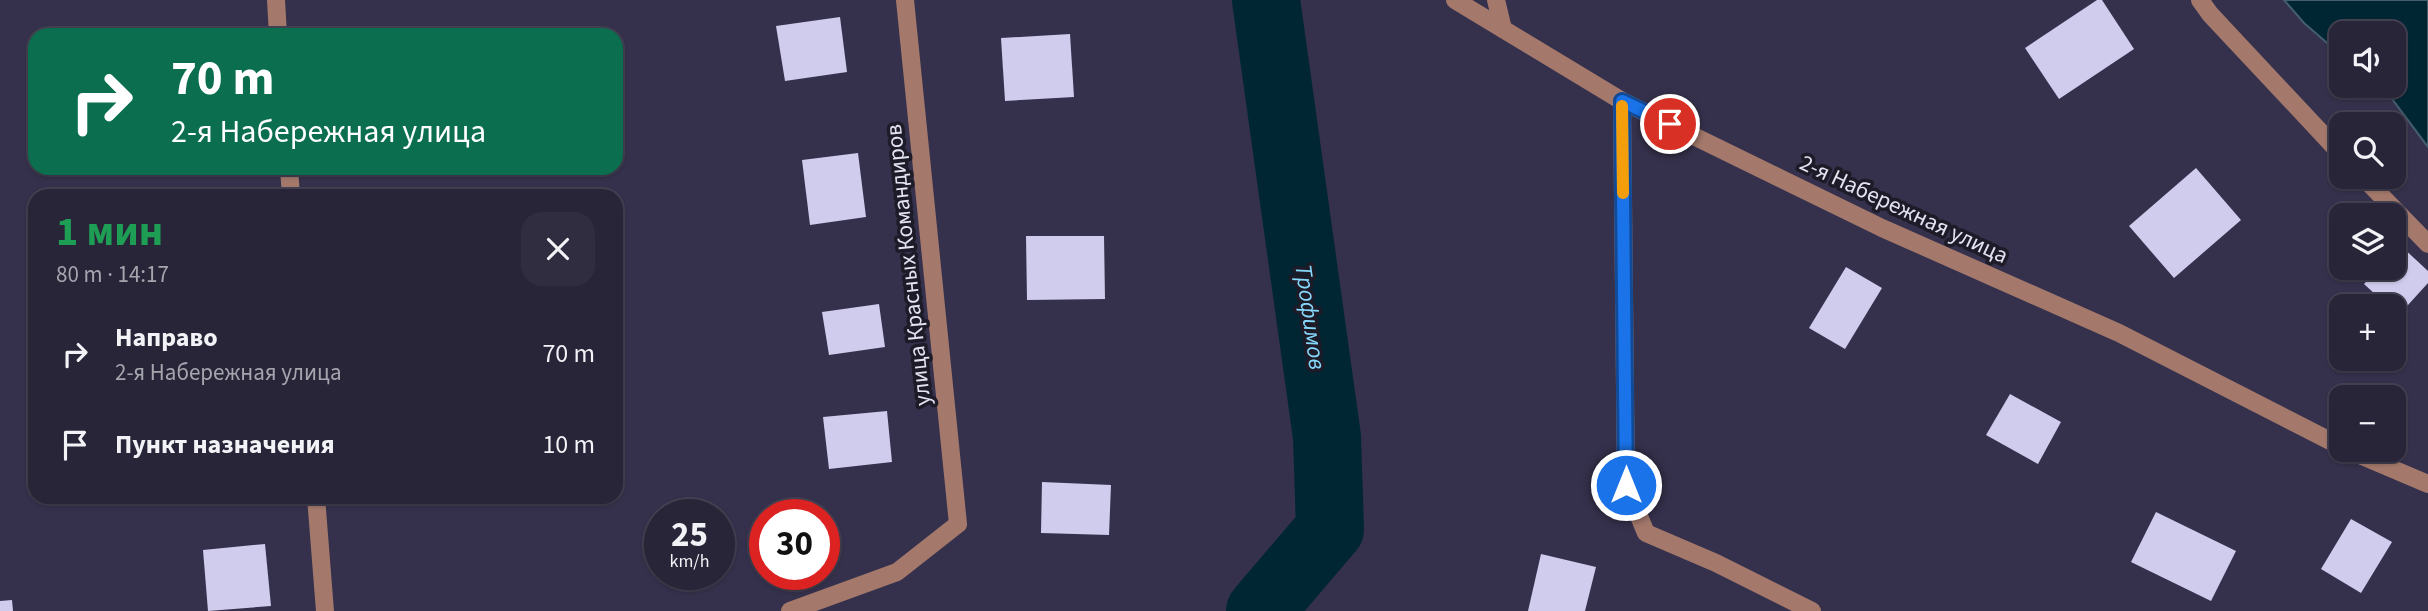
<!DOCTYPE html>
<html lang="ru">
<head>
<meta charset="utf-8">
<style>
	body { margin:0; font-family:"Source Sans 3",sans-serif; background:#302d41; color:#f1f3f6; height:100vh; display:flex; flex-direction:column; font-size:26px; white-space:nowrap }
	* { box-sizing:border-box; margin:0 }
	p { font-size:23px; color:#a5a5ae }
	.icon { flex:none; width:38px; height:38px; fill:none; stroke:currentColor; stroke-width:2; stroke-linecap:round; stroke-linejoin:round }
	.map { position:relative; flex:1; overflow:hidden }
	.drawer { position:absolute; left:28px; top:189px; width:595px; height:315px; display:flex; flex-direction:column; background:#282539; border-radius:21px; box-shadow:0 2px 5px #0004,0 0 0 2px #444253 }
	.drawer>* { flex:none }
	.banner { position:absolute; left:28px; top:28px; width:595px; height:147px; border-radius:21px; box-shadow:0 2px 5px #0004,0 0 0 2px #444253; background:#0b6e4f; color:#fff; overflow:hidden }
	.controls { position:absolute; left:2329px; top:21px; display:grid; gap:14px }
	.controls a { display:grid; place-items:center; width:77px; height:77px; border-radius:14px; background:#282539; box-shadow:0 2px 5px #0004,0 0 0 2px #444253; font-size:35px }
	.speed { position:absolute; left:644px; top:499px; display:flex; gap:14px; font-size:35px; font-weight:700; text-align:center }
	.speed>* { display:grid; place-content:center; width:91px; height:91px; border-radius:50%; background:#282539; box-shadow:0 2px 5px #0004,0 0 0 2px #444253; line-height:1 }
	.speed small { font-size:18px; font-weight:400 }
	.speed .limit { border:10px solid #d22; background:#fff; color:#111 }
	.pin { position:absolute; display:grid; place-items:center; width:60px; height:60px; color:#fff; margin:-30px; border:4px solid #fff; border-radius:50%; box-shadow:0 2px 7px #0007 }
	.me { position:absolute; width:77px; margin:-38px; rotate:0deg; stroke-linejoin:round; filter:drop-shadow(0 0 5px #0008) }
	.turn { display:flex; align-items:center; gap:24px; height:147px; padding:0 28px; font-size:32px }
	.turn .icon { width:91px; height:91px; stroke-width:2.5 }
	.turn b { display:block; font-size:49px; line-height:60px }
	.round { display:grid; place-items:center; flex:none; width:74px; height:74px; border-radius:21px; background:#302d41 }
	.headline { display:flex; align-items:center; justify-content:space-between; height:119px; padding:0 28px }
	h1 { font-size:42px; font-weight:700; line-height:52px; color:#1e9e55 }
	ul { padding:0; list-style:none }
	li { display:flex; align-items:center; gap:21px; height:91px; padding:0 28px }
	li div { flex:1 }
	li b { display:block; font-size:26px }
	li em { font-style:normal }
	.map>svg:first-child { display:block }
</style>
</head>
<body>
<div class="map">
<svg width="2428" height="611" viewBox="0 0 2428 611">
	<rect width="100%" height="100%" fill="#35314c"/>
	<!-- water -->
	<path fill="#002634" stroke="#445e6d" stroke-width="2" d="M2284,0H2428V147L2392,99L2377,86H2394V33H2342L2341,55L2304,23Z"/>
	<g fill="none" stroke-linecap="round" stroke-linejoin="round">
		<!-- river -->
		<path stroke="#002634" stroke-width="68" d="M1260,611L1330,529L1327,437L1266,0"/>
	</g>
	<!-- building -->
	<g fill="#cfccee">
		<path d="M2097,0H2102L2134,49L2059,99L2025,48Z"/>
		<path d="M840,17L847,72L785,81L776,26Z"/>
		<path d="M1070,34L1074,97L1005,101L1001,38Z"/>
		<path d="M858,153L866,217L810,225L802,160Z"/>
		<path d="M2196,168L2241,220L2174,278L2129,226Z"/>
		<path d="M1026,236H1104L1105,299L1027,300Z"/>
		<path d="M2400,245L2428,271V283L2398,316L2394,312V306H2388L2364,284L2379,268H2394V252Z"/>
		<path d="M1846,267L1882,288L1845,349L1809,328Z"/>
		<path d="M879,304L885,347L829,355L822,312Z"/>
		<path d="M2010,394L2061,422L2038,464L1986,435Z"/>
		<path d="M887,411L892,462L829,469L823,417Z"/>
		<path d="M1042,482L1111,485L1109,535L1041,533Z"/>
		<path d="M2156,512L2236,551L2211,601L2131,562Z"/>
		<path d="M2351,519L2392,542L2361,593L2321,569Z"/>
		<path d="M265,544L271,606L208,611L203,550Z"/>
		<path d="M1541,554L1596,567L1585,611H1528Z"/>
		<path d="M12,600L13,611H0V601Z"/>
	</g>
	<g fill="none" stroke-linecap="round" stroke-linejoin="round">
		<!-- minor -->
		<g stroke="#a4796c" stroke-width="18">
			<path d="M276,0L278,35"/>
			<path d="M1455,0L1622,101L1882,228L2119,333L2342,447"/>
			<path d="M1496,0L1503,29"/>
			<path d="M2200,0L2210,14L2342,155"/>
			<path d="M1622,101L1626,485L1646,533L1716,563L1812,611"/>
			<path d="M289,168L291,196"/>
			<path d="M2363,177L2428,244"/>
			<path d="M2348,450L2428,484"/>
			<path d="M316,497L325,611"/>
			<path d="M790,611L897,572L958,524L905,0"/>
		</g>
	</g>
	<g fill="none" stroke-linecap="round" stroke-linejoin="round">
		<defs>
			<path id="route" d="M1626,485L1622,101L1670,124"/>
		</defs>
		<!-- route casing -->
		<use href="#route" stroke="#114b97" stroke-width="18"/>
		<!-- route -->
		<use href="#route" stroke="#1a73e8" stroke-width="12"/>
		<!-- slow -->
		<path stroke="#f59e0b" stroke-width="12" d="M1622,106L1623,193"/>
	</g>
	<g text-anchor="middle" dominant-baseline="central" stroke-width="7" stroke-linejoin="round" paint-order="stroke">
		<!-- street labels -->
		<g font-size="23" fill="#e3e2f3" stroke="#1c1b27">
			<text transform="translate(1904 209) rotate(25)">2-я Набережная улица</text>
			<text transform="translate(908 265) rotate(-96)">улица Красных Командиров</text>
		</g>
		<!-- water labels -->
		<g font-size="24" font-style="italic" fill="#86d9fc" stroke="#1c1b27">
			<text transform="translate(1310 317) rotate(82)">Трофимов</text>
		</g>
	</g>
</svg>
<div class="controls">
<a><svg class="icon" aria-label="sound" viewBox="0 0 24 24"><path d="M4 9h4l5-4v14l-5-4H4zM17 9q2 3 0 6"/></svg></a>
<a><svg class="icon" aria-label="search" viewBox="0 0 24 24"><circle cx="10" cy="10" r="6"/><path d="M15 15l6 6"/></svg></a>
<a><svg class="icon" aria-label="layers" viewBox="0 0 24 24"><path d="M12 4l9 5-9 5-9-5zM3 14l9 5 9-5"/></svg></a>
<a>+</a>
<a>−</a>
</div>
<div class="speed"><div>25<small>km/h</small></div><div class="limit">30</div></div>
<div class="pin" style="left:1670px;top:124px;background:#d93025"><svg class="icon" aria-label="arrive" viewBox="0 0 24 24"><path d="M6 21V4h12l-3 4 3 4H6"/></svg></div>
<svg class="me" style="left:1626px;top:485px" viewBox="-20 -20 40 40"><circle r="17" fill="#1a73e8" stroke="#fff" stroke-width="3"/><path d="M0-11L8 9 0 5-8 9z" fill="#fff"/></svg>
<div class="banner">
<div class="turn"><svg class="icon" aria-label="right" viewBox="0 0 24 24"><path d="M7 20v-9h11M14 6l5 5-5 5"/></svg><div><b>70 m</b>2-я Набережная улица</div></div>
</div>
<section class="drawer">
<div class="headline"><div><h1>1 мин</h1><p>80 m · 14:17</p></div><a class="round"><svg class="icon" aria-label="close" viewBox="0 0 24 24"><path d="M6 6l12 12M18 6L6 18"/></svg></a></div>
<ul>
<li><svg class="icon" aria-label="right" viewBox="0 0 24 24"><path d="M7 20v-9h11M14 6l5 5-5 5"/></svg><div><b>Направо</b><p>2-я Набережная улица</p></div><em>70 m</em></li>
<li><svg class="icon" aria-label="arrive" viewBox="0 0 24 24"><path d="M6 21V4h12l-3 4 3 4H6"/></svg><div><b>Пункт назначения</b></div><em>10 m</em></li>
</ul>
</section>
</div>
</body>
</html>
